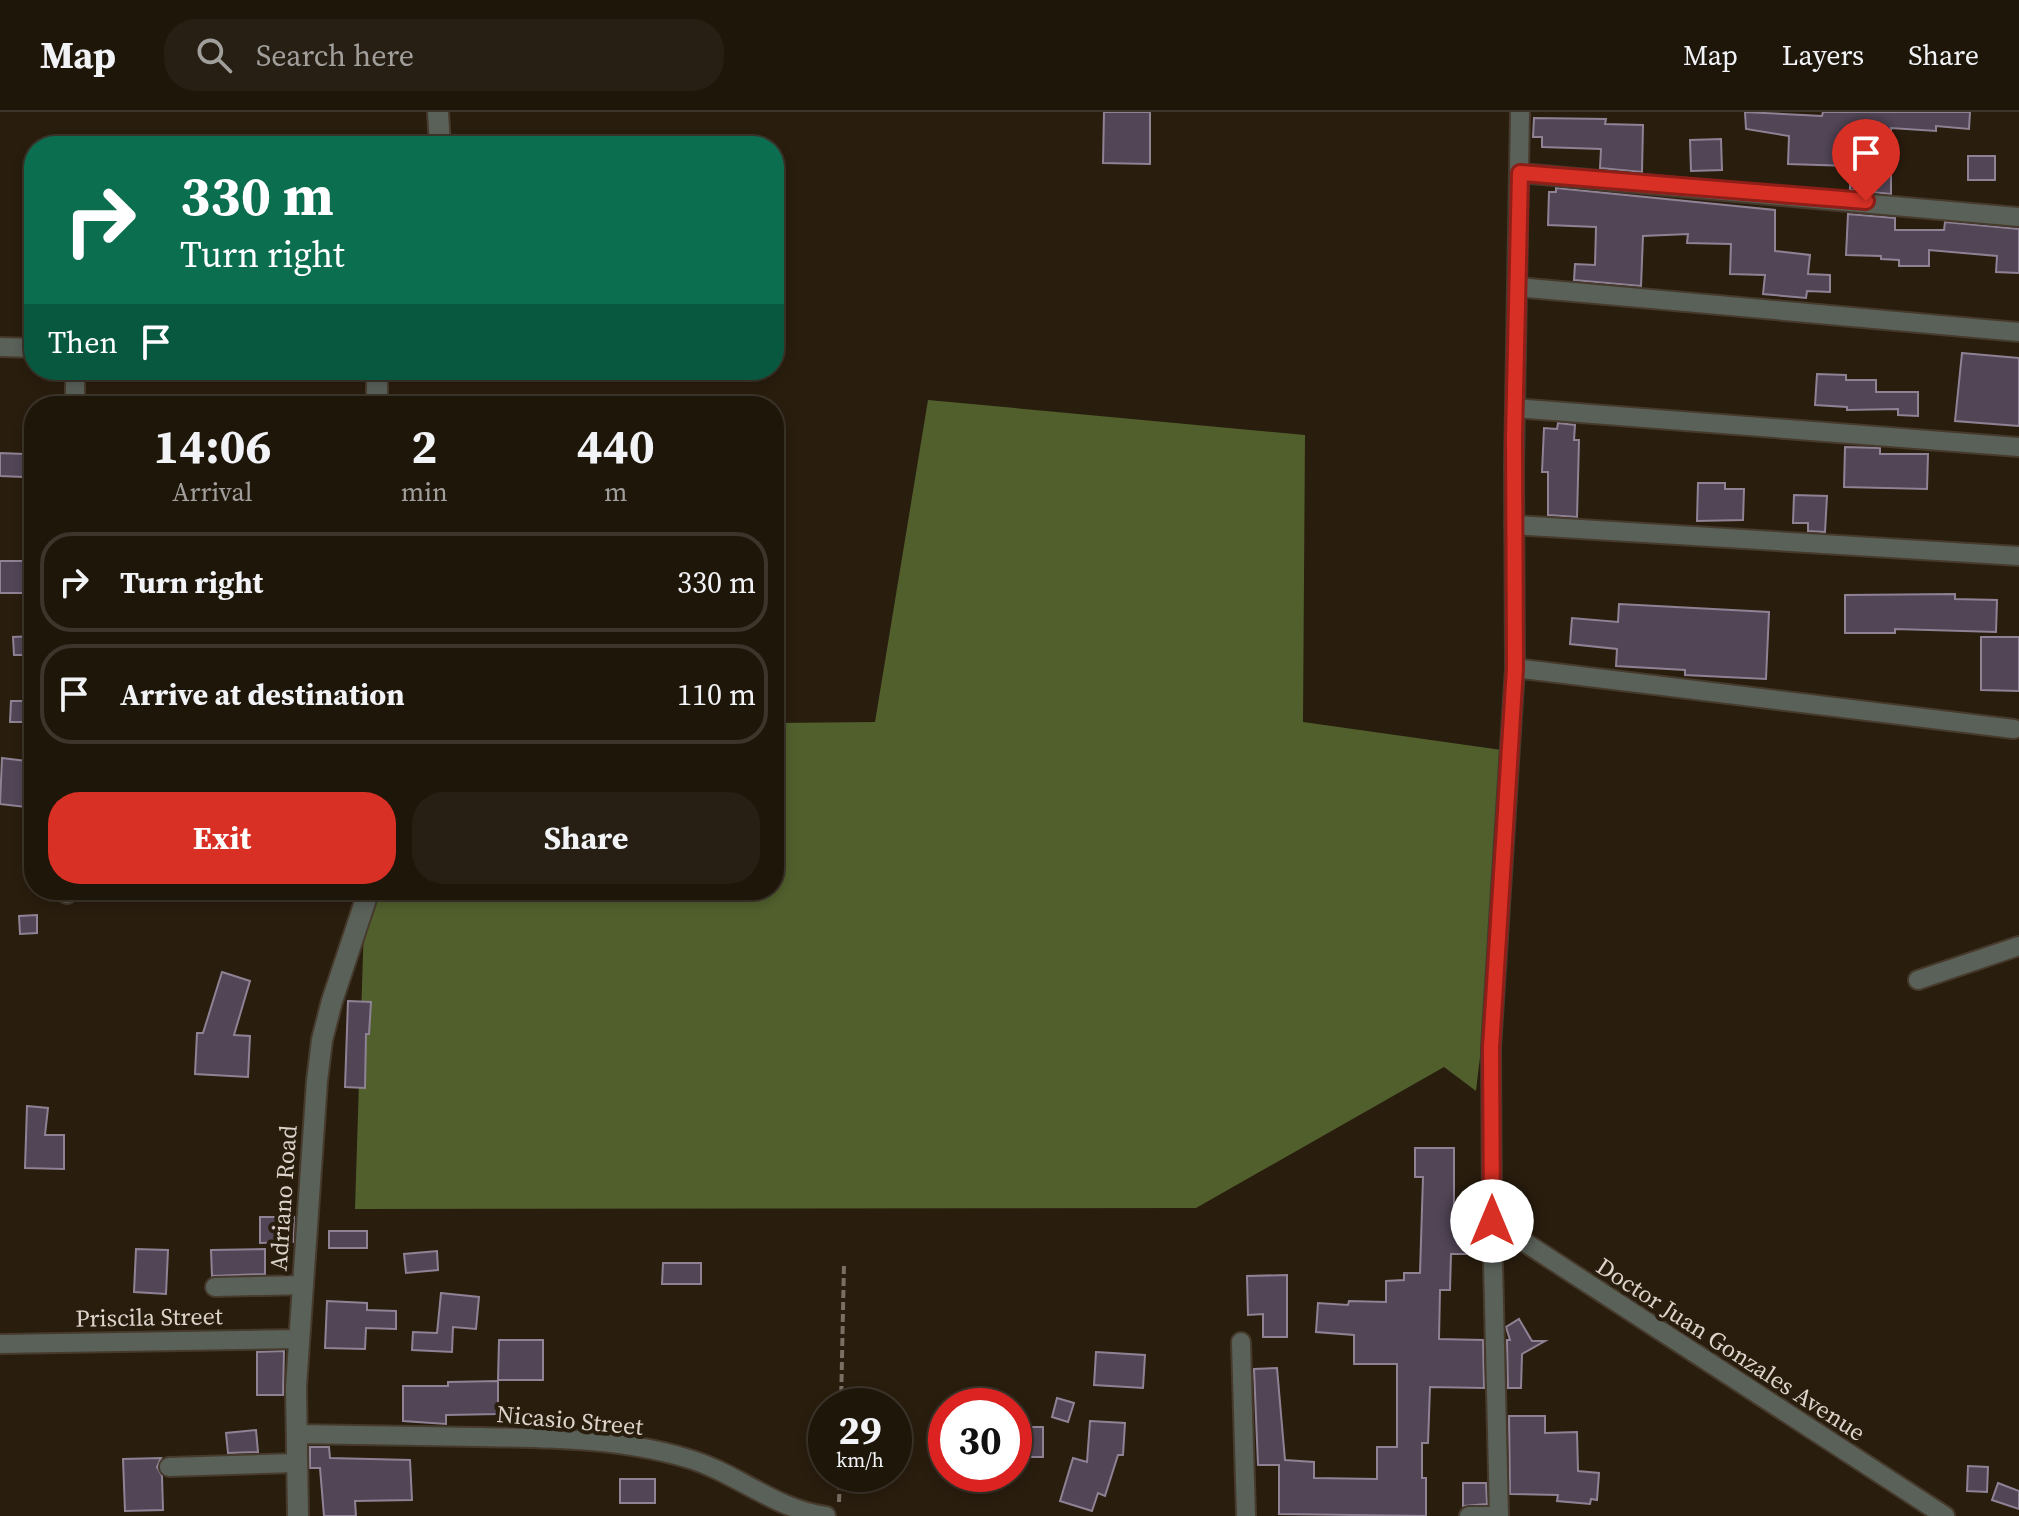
<!DOCTYPE html>
<html lang="en">
<head>
<meta charset="utf-8">
<style>
	body { margin:0; font-family:"Source Serif 4",serif; background:#271f13; color:#f1f3f6; height:100vh; display:flex; flex-direction:column; font-size:30px; white-space:nowrap }
	* { box-sizing:border-box; margin:0 }
	p { font-size:26px; color:#a19f9c }
	.icon { flex:none; width:44px; height:44px; fill:none; stroke:currentColor; stroke-width:2; stroke-linecap:round; stroke-linejoin:round }
	.map { position:relative; flex:1; overflow:hidden }
	.side { position:absolute; left:24px; top:284px; width:760px; height:504px; display:flex; flex-direction:column; background:#1f160a; border-radius:32px; box-shadow:0 4px 12px #0003,0 0 0 2px #3c352b }
	.side>* { flex:none }
	.top-card { position:absolute; left:24px; top:24px; width:760px; height:244px; border-radius:32px; box-shadow:0 4px 12px #0003,0 0 0 2px #3c352b; background:#0b6e4f; color:#fff; overflow:hidden }
	.speed { position:absolute; left:808px; top:1276px; display:flex; gap:16px; font-size:40px; font-weight:700; text-align:center }
	.speed>* { display:grid; place-content:center; width:104px; height:104px; border-radius:50%; background:#1f160a; box-shadow:0 4px 12px #0003,0 0 0 2px #3c352b; line-height:1 }
	.speed small { font-size:20px; font-weight:400 }
	.speed .limit { border:12px solid #d22; background:#fff; color:#111 }
	.pin { position:absolute; display:grid; place-items:center; width:68px; height:68px; color:#fff; margin:-82px -34px; border-radius:50% 50% 50% 0; rotate:-45deg; box-shadow:0 0 8px #0007 }
	.pin .icon { rotate:45deg }
	.me { position:absolute; width:88px; margin:-44px; rotate:0deg; stroke-linejoin:round; filter:drop-shadow(0 0 6px #0008) }
	.turn { display:flex; align-items:center; gap:28px; height:168px; padding:0 24px; font-size:36px }
	.turn .icon { width:104px; height:104px; stroke-width:2.5 }
	.turn b { display:block; font-size:56px; line-height:68px }
	.then { display:flex; align-items:center; height:76px; padding:0 24px; background:#0003; gap:16px; font-size:30px }
	.eta { display:flex; justify-content:space-evenly; align-items:center; height:136px; text-align:center }
	.eta b { font-size:48px; font-weight:700; line-height:56px }
	.cta { display:flex; gap:16px; margin-top:auto; padding:16px 24px }
	.cta a { flex:1; height:92px; border-radius:32px; background:#d93025; color:#fff; font-size:32px; font-weight:700; line-height:92px; text-align:center }
	.cta a+a { background:#271f13; color:#f1f3f6 }
	ul { padding:0; list-style:none }
	li { display:flex; align-items:center; gap:24px; height:100px; margin:0 16px 12px; padding:0 8px; border:4px solid #3c352b; border-radius:32px }
	li div { flex:1 }
	li b { display:block; font-size:30px }
	li em { font-style:normal }
	header { display:flex; align-items:center; gap:48px; box-sizing:border-box; height:112px; padding:0 40px; background:#1f160a; border-bottom:2px solid #3c352b }
	header strong { font-size:38px }
	nav { display:flex; gap:44px; margin-inline-start:auto; font-size:28px }
	.search { width:560px; height:72px; background:#271f13; display:flex; align-items:center; gap:20px; box-sizing:border-box; padding:0 28px; border-radius:32px; color:#a19f9c; font-size:30px }
	.map>svg:first-child { display:block }
</style>
</head>
<body>
<header>
<strong>Map</strong>
<div class="search"><svg class="icon" aria-label="search" viewBox="0 0 24 24"><circle cx="10" cy="10" r="6"/><path d="M15 15l6 6"/></svg>Search here</div>
<nav><a>Map</a><a>Layers</a><a>Share</a></nav>
</header>
<div class="map">
<svg width="2019" height="1404" viewBox="0 0 2019 1404">
	<rect width="100%" height="100%" fill="#291d0e"/>
	<!-- forest -->
	<path fill="#515f2d" d="M928,288L1305,323L1303,610L1516,640L1476,979L1444,955L1196,1096L355,1097L365,778H774V611L875,610Z"/>
	<!-- building -->
	<g fill="#514556" stroke="#8f8295" stroke-width="2">
		<path d="M1104,0H1150V52L1103,51Z"/>
		<path d="M1745,0L1822,4L1823,0H1970L1969,17L1936,14V19L1891,16V82L1850,78V54L1788,52L1789,24L1746,17Z"/>
		<path d="M1534,6L1606,7L1605,12L1643,13L1642,60L1600,56L1601,37L1542,35V25H1533Z"/>
		<path d="M1721,27L1722,58L1691,59L1690,28Z"/>
		<rect x="1968" y="44" width="27" height="24"/>
		<path d="M1556,76L1775,98V139L1810,143L1808,162L1830,163V180L1807,179L1806,186L1763,182L1765,163L1730,162L1731,132L1687,131L1688,122L1643,124L1641,174L1574,168L1575,152L1595,153L1596,115L1548,113L1549,80H1556Z"/>
		<path d="M1848,102L1895,106V118H1944L1945,110L2019,117V161L1996,160L1997,144L1929,138V154H1899V148L1881,147V144L1846,143Z"/>
		<path d="M1962,241L2019,246V314L1955,309Z"/>
		<path d="M1817,262L1846,263V268H1876V280H1918V304L1898,303V297L1847,298V295L1815,293Z"/>
		<path d="M1558,311L1575,313L1574,328H1579L1577,405L1548,403V360H1542L1544,316L1557,317Z"/>
		<path d="M1845,335L1880,336V342H1928L1927,377L1844,375Z"/>
		<path d="M0,341L24,342L23,365L0,364Z"/>
		<path d="M1698,371H1725V377H1744L1743,408L1697,409Z"/>
		<path d="M1794,383L1827,384L1825,420L1808,419V411H1793Z"/>
		<rect x="0" y="449" width="30" height="32"/>
		<path d="M1955,482V487L1997,488L1996,520L1895,517V521H1845V483Z"/>
		<path d="M1619,492L1769,500L1766,567L1685,563V558L1616,554L1617,537L1570,532L1572,506L1618,510Z"/>
		<path d="M34,524V543H14L13,525Z"/>
		<path d="M1981,525H2019V579L1981,578Z"/>
		<path d="M11,589H34V610H10Z"/>
		<path d="M2,646L34,650V696L0,692Z"/>
		<path d="M37,803V821L20,822L19,804Z"/>
		<path d="M222,860L250,869L234,923L250,924L248,965L195,962L197,921H203Z"/>
		<path d="M348,889L371,890L369,922H366L365,976L345,975Z"/>
		<path d="M27,994L48,996L45,1023H64V1057L25,1056Z"/>
		<path d="M1415,1036H1454V1093H1473L1469,1142H1451L1450,1178H1440L1439,1227L1483,1228L1484,1276L1430,1275L1428,1331H1422V1366H1426V1404L1279,1402V1353H1258L1254,1257L1277,1256L1285,1348L1314,1350V1366L1377,1367V1335H1397V1252H1354V1223L1316,1220L1318,1191L1348,1193L1349,1189L1386,1190V1169L1404,1168V1161H1420L1423,1065H1415Z"/>
		<path d="M260,1105H294L293,1130L260,1131Z"/>
		<rect x="329" y="1119" width="38" height="17"/>
		<path d="M136,1137L168,1138L166,1182L134,1180Z"/>
		<path d="M265,1137V1162L212,1164L211,1138Z"/>
		<path d="M437,1139L438,1158L406,1161L404,1142Z"/>
		<path d="M663,1151H701V1172H662Z"/>
		<path d="M1287,1163V1225H1263V1202L1248,1203L1247,1164Z"/>
		<path d="M441,1181L479,1185L476,1217L453,1215L452,1240L412,1238L413,1220L437,1221Z"/>
		<path d="M327,1189L367,1191V1198L396,1199V1217L366,1216L365,1237L325,1236Z"/>
		<path d="M1519,1207L1532,1229H1545L1522,1242L1521,1276H1508L1507,1228H1510L1506,1215Z"/>
		<path d="M499,1228H543V1268H498Z"/>
		<path d="M284,1239L283,1283H257V1240Z"/>
		<path d="M1096,1240L1145,1243L1143,1276L1094,1273Z"/>
		<path d="M498,1269V1302L446,1303V1312L403,1309V1274H448V1270Z"/>
		<path d="M1057,1286L1074,1291L1068,1310L1052,1305Z"/>
		<path d="M1509,1304H1545V1321L1577,1320L1578,1359L1599,1361L1597,1388L1591,1387L1590,1392L1557,1389L1558,1383L1510,1382Z"/>
		<path d="M1090,1309L1125,1311L1123,1343H1118L1105,1384L1098,1381L1092,1399L1060,1389L1073,1346L1087,1350Z"/>
		<rect x="1014" y="1315" width="29" height="30"/>
		<path d="M256,1318L258,1340L228,1341L226,1321Z"/>
		<path d="M310,1335H329L330,1346L410,1348L412,1388L355,1389L356,1404H324L320,1356H310Z"/>
		<path d="M161,1346L157,1355L162,1364L163,1398L125,1399L123,1347Z"/>
		<path d="M1968,1354L1988,1355L1987,1380L1967,1379Z"/>
		<rect x="620" y="1367" width="35" height="24"/>
		<path d="M1463,1371H1486L1487,1392L1463,1394Z"/>
		<path d="M1998,1371L2019,1379V1397L1992,1388Z"/>
	</g>
	<g fill="none" stroke-linecap="round" stroke-linejoin="round">
		<defs>
			<g id="minor">
				<path d="M1520,61L2019,105"/>
				<path d="M1517,175L2019,220"/>
				<path d="M0,235L34,236"/>
				<path d="M75,294V258"/>
				<path d="M1515,296L2019,335"/>
				<path d="M1514,413L2019,444"/>
				<path d="M1515,556L2014,617"/>
				<path d="M67,778V782"/>
				<path d="M1918,868L2019,834"/>
				<path d="M1492,1109L1945,1404"/>
				<path d="M215,1175L304,1173"/>
				<path d="M1241,1230L1246,1404"/>
				<path d="M0,1232L299,1227"/>
				<path d="M296,1322C357,1323 418,1324 479,1325C548,1326 619,1326 686,1346C736,1360 774,1397 826,1404"/>
				<path d="M169,1355L297,1351"/>
				<path d="M1469,1404H1491"/>
				<path d="M1499,1404L1492,1109L1491,936L1515,556L1514,354L1520,0"/>
			</g>
			<g id="tertiary">
				<path d="M438,0L440,34"/>
				<path d="M377,258V294"/>
				<path d="M298,1404L296,1275L317,969L322,928L332,889L369,778"/>
			</g>
		</defs>
		<!-- minor casing -->
		<use href="#minor" stroke="#463a2c" stroke-width="22"/>
		<!-- tertiary casing -->
		<use href="#tertiary" stroke="#463a2c" stroke-width="24"/>
		<!-- path -->
		<g stroke="#7a6f63" stroke-width="4" stroke-dasharray="8 4" stroke-linecap="butt">
			<path d="M841,1294L844,1151"/>
			<path d="M839,1390L840,1362"/>
		</g>
		<!-- minor -->
		<use href="#minor" stroke="#5a6159" stroke-width="18"/>
		<!-- tertiary -->
		<use href="#tertiary" stroke="#5a6159" stroke-width="20"/>
	</g>
	<g fill="none" stroke-linecap="round" stroke-linejoin="round">
		<defs>
			<path id="route" d="M1492,1109L1491,936L1515,556L1514,325L1520,61L1866,89"/>
		</defs>
		<!-- route casing -->
		<use href="#route" stroke="#8d1f18" stroke-width="20"/>
		<!-- route -->
		<use href="#route" stroke="#d93025" stroke-width="14"/>
	</g>
	<g text-anchor="middle" dominant-baseline="central" stroke-width="8" stroke-linejoin="round" paint-order="stroke">
		<!-- street labels -->
		<g font-size="24" fill="#dcd3ca" stroke="#291d0e">
			<text transform="translate(283 1086) rotate(-86)">Adriano Road</text>
			<text transform="translate(149 1205) rotate(-1)">Priscila Street</text>
			<text transform="translate(1731 1237) rotate(33)">Doctor Juan Gonzales Avenue</text>
			<text transform="translate(570 1308) rotate(5)">Nicasio Street</text>
		</g>
	</g>
</svg>
<div class="speed"><div>29<small>km/h</small></div><div class="limit">30</div></div>
<div class="pin" style="left:1866px;top:89px;background:#d93025"><svg class="icon" aria-label="arrive" viewBox="0 0 24 24"><path d="M6 21V4h12l-3 4 3 4H6"/></svg></div>
<svg class="me" style="left:1492px;top:1109px" viewBox="-20 -20 40 40"><circle r="19" fill="#fff"/><path d="M0-13L10 11 0 6-10 11z" fill="#d93025"/></svg>
<div class="top-card">
<div class="turn"><svg class="icon" aria-label="right" viewBox="0 0 24 24"><path d="M7 20v-9h11M14 6l5 5-5 5"/></svg><div><b>330 m</b>Turn right</div></div>
<div class="then">Then<svg class="icon" aria-label="arrive" viewBox="0 0 24 24"><path d="M6 21V4h12l-3 4 3 4H6"/></svg></div>
</div>
<section class="side">
<div class="eta">
<div><b>14:06</b><p>Arrival</p></div>
<div><b>2</b><p>min</p></div>
<div><b>440</b><p>m</p></div>
</div>
<ul>
<li><svg class="icon" aria-label="right" viewBox="0 0 24 24"><path d="M7 20v-9h11M14 6l5 5-5 5"/></svg><div><b>Turn right</b></div><em>330 m</em></li>
<li><svg class="icon" aria-label="arrive" viewBox="0 0 24 24"><path d="M6 21V4h12l-3 4 3 4H6"/></svg><div><b>Arrive at destination</b></div><em>110 m</em></li>
</ul>
<div class="cta"><a>Exit</a><a>Share</a></div>
</section>
</div>
</body>
</html>
